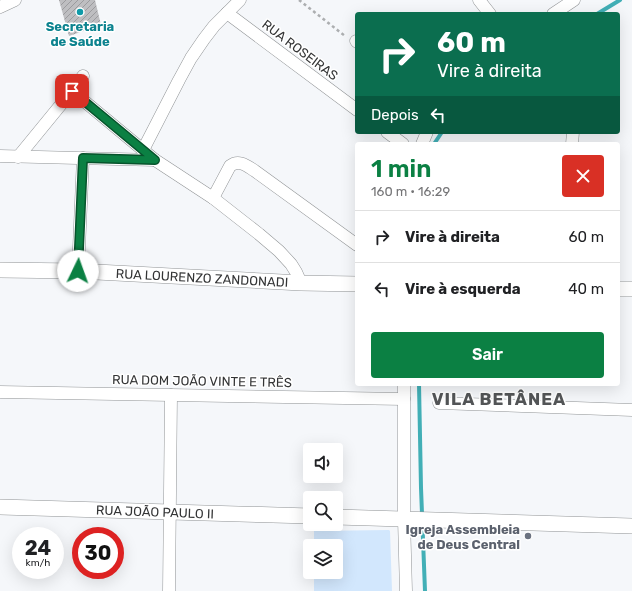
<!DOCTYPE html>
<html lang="pt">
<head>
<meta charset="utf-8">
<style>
	body { margin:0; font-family:Rubik,sans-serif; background:#f2f2f2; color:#202124; height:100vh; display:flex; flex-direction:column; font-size:15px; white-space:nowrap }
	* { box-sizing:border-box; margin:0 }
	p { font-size:13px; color:#757577 }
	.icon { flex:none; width:22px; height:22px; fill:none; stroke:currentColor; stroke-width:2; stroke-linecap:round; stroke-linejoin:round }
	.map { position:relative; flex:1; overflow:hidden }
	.drawer { position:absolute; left:355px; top:142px; width:265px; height:244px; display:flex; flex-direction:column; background:#fff; border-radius:4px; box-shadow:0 4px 16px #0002 }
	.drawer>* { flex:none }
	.hud { position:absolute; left:355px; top:12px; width:265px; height:122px; border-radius:4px; box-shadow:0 4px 16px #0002; background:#0b6e4f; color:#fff; overflow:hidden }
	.buttons { position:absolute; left:303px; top:443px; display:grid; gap:8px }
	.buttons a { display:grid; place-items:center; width:40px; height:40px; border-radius:4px; background:#fff; box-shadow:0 4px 16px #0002; font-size:20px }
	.speed { position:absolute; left:12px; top:527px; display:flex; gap:8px; font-size:20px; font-weight:700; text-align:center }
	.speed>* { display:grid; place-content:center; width:52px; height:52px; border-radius:50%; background:#fff; box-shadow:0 4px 16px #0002; line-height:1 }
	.speed small { font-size:10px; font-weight:400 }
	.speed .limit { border:6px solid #d22; background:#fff; color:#111 }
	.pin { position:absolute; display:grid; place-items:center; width:34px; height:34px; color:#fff; margin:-17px; border-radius:8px; box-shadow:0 2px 6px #0006 }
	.me { position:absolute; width:44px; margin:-22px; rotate:3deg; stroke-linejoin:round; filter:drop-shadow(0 0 3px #0008) }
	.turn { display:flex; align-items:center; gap:14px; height:84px; padding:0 16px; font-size:18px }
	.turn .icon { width:52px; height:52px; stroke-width:2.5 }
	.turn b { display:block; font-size:28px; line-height:34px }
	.then { display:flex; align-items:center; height:38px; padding:0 16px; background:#0003; gap:8px; font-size:15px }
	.round { display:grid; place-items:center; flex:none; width:42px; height:42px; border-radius:4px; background:#f2f2f2 }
	.headline { display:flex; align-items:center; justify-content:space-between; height:68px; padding:0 16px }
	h1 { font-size:24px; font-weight:600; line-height:30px; color:#0b8043 }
	.action { display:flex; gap:8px; margin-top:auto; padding:8px 16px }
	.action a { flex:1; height:46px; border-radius:4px; background:#0b8043; color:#fff; font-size:16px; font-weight:600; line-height:46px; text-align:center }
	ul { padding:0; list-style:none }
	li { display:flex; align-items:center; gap:12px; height:52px; padding:0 16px; border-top:1px solid #e0e0e0 }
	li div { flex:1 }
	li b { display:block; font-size:15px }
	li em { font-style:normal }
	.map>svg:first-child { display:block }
</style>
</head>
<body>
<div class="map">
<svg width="632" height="591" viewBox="0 0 632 591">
	<defs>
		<pattern id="building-hatch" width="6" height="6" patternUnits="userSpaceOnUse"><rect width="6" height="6" fill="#bebec1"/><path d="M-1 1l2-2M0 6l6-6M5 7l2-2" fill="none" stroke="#9b9b9e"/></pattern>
	</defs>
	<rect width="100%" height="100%" fill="#f5f7fa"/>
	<!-- grass -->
	<path fill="#d2e7fd" d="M389,530L390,531L392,591H314V572H336V546H314V531Z"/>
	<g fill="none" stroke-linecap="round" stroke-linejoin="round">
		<!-- stream -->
		<g stroke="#42afb6" stroke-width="4">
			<path d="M597,14L620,0"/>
			<path d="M434,144L442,132"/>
			<path d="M419,384L421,488L425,591"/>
		</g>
	</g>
	<!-- building -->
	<path fill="url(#building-hatch)" d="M59,0H95L101,25L69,36Z"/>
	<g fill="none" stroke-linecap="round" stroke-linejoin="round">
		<defs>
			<g id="minor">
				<path d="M479,0L490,14"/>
				<path d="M0,7L15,0"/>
				<path d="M227,13L357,110"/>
				<path d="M553,14L574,0"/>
				<path d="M356,41L357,42"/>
				<path d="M83,76L72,91L155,160L213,198L259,234L279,251L291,264L296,272L301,283"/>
				<path d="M387,132L403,144"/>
				<path d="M422,144L427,132"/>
				<path d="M572,144L573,132"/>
				<path d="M143,150L179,80L191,58L204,39L214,26L240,0"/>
				<path d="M0,156L155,160"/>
				<path d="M18,157L72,91"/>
				<path d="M213,198L230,166C239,159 247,166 255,171L357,245"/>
				<path d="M78,271L83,158"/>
				<path d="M404,384V519L406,591"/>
				<path d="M0,392L404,399"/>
				<path d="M439,403L632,410"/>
				<path d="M169,591L171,395"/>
			</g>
			<g id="tertiary">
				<path d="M0,270L78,271L301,283L357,284"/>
				<path d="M618,289H632"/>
				<path d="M0,507L310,516"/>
				<path d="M336,517L632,526"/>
			</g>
		</defs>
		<!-- minor casing -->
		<use href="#minor" stroke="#919496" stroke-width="13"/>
		<!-- tertiary casing -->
		<use href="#tertiary" stroke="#919496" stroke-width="16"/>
		<!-- path -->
		<path stroke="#acaeb0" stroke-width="2.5" stroke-dasharray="3 3" stroke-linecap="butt" d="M299,0L345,36"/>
		<!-- minor -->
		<use href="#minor" stroke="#fff" stroke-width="12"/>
		<!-- tertiary -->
		<use href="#tertiary" stroke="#fff" stroke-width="15"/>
	</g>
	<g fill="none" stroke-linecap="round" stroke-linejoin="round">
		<defs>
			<path id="route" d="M72,91L155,160L83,158L78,271"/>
		</defs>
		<!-- route casing -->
		<use href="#route" stroke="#07532c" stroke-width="10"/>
		<!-- route -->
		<use href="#route" stroke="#0b8043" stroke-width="7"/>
	</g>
	<!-- markers -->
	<circle fill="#0f9aa8" stroke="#fff" stroke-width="1.5" cx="80" cy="12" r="4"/>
	<circle fill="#6b7280" stroke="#fff" stroke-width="1.5" cx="528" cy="536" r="4"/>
	<g text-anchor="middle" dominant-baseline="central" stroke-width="3" stroke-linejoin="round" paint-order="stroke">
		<!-- culture labels -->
		<g font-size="13" font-weight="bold" fill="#0d838f" stroke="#fff">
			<text x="80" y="26">Secretaria<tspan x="80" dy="15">de Saúde</tspan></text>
		</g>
		<!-- street labels -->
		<g font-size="13" fill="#343536" stroke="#fff">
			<text transform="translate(300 50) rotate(37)">RUA ROSEIRAS</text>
			<text transform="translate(202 278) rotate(3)">RUA LOURENZO ZANDONADI</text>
			<text transform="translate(202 381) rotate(1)">RUA DOM JOÃO VINTE E TRÊS</text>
			<text transform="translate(155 512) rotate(2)">RUA JOÃO PAULO II</text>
		</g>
		<!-- worship labels -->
		<g font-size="13" font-weight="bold" fill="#5b616d" stroke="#fff" text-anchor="end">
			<text x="520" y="529">Igreja Assembleia<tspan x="520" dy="15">de Deus Central</tspan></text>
		</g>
		<!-- district labels -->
		<g font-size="17" font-weight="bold" letter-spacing="1" fill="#535557" stroke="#fff">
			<text x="499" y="399">VILA BETÂNEA</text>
		</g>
	</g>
</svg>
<div class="buttons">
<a><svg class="icon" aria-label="sound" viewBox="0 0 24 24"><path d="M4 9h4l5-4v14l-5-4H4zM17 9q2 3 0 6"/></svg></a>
<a><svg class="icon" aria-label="search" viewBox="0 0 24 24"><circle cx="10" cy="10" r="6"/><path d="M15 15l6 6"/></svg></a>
<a><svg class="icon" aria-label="layers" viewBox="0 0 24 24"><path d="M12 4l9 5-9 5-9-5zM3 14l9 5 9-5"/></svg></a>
</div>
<div class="speed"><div>24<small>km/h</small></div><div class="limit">30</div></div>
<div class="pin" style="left:72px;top:91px;background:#d93025"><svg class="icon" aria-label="arrive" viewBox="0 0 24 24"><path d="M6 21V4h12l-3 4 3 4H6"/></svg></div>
<svg class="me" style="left:78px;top:271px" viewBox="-20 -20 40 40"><circle r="19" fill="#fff"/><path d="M0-13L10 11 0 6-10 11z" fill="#0b8043"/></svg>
<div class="hud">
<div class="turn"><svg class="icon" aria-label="right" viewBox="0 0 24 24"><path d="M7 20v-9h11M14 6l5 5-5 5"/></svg><div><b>60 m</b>Vire à direita</div></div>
<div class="then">Depois<svg class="icon" aria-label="left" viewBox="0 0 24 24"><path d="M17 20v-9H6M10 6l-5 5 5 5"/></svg></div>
</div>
<section class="drawer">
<div class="headline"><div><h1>1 min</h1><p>160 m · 16:29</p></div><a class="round" style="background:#d93025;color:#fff"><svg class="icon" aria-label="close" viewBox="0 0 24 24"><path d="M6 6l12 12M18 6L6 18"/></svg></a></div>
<ul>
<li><svg class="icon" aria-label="right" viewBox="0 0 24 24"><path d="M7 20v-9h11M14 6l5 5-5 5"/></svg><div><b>Vire à direita</b></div><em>60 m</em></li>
<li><svg class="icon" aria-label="left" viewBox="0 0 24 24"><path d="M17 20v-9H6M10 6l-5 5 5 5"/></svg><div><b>Vire à esquerda</b></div><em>40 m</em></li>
</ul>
<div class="action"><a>Sair</a></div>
</section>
</div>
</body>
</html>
